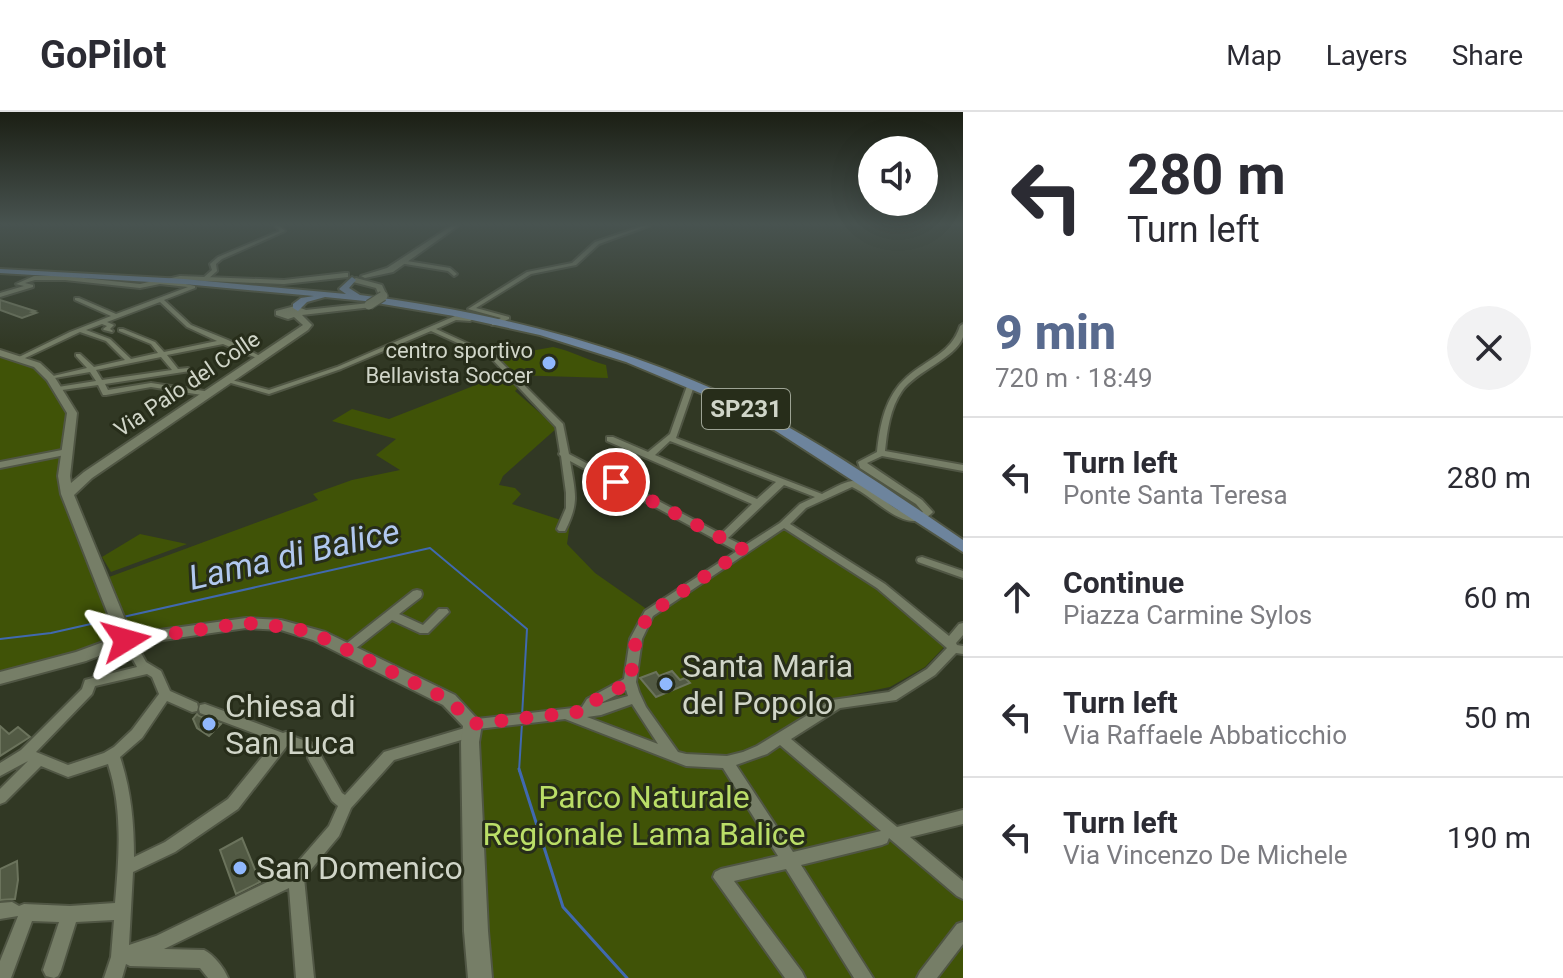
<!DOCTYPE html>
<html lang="en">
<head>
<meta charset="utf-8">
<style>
	body { margin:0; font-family:Roboto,sans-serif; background:#f2f2f3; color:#2b2b33; height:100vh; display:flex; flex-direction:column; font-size:30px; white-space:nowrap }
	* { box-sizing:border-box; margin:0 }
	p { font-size:26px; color:#7c7c81 }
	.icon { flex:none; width:44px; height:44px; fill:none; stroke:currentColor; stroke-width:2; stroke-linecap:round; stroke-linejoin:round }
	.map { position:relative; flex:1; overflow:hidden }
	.sheet { display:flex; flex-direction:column; background:#fff; width:600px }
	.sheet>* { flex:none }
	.banner { background:#fff; color:#2b2b33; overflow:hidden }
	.fabs { position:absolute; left:858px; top:24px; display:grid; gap:16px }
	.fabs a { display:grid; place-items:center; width:80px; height:80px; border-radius:50%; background:#fff; box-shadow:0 8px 32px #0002; font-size:40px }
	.pin { position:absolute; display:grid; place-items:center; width:68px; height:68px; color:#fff; margin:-34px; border:4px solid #fff; border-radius:50%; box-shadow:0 2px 8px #0007 }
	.me { position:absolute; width:88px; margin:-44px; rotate:82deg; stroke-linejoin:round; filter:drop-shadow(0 0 6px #0008) }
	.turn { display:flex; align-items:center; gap:28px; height:168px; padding:0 32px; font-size:36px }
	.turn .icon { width:104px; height:104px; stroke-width:2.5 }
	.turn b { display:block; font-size:56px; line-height:68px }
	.round { display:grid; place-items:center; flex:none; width:84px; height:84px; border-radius:42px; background:#f2f2f3 }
	.summary { display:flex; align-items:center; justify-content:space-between; height:136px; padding:0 32px }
	h1 { font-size:48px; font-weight:800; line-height:60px; color:#586a8e }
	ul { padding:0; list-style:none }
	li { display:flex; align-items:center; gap:24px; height:120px; padding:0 32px; border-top:2px solid #e1e1e2 }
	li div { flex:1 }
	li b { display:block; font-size:30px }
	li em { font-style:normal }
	header { display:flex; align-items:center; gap:48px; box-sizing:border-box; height:112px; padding:0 40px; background:#fff; border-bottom:2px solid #e1e1e2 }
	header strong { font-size:38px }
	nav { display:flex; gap:44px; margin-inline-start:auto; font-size:28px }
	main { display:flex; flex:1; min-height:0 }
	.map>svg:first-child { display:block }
</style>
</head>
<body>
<header>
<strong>GoPilot</strong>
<nav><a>Map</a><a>Layers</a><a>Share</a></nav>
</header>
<main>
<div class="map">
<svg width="963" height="866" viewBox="0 0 963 866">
	<rect width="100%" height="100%" fill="#313824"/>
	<!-- green -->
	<g fill="#405307">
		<path d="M553,235C572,239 587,248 606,253L608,266L511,263L497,245Z"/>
		<path d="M0,242L46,260L66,293L63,374L79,429L101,468L318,388L313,382L352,368L400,358L376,343L396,327L332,309L352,297L389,307L504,262L518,276L515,279L557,316L503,364L499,373L515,376L521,382L512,392L570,411L567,432L595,461L655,503L786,415L878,475L947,532L925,555L890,575L851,583L786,626L963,774V866H491L480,634L483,609L310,517L275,506L233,507L142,524L0,559Z"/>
		<path d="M140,422L187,432L111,460L102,445Z"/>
	</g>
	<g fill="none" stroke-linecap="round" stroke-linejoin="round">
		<!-- stream-far1 -->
		<g stroke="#4069b0" stroke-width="2">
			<path d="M123,505L430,436L527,517L522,604"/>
			<path d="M0,527L51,521L113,507"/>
			<path d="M519,659L522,611"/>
		</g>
		<!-- stream -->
		<path stroke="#4069b0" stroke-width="3" d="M519,657L563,795L627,866"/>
	</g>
	<!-- building -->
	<g fill="#525a44" stroke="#6b735c" stroke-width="2">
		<path d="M0,188L35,199L32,200L36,201L22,206L0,198Z"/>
		<path d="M672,559L680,568L685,566L690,571L656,585L640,566L656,560L659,564Z"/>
		<path d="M197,602L199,604L221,612L209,624L197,616L193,607Z"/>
		<path d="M0,614L9,622L18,615L30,625L0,644Z"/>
		<path d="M242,726L260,770L236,782L220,738Z"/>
		<path d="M17,749L18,768L15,787L0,788V757Z"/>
	</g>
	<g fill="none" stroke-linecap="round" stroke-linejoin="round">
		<defs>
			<g id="street">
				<path d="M274,113H278L285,119L222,147L216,152L217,159L207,168H203V166L212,158L210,152L218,145L280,119Z"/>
				<path d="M646,113H651L599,132L576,153L531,162L476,196L509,205V207L496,213H492V211L501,206L468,197L527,160L572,151L595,130Z"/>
				<path d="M401,148L450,156L457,162L454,164L448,159L399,151Z"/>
				<path d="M65,164L140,172L153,169L167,168L195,174V176L164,188L191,213L228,228L264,246L259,247L223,232L167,243L178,257L188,256L191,258L190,259L105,272L108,278L151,271L211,280V284H208L151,275L106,283H103L98,273L55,279L54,277L58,275L96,269L90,260L49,267V265L87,256L76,244V242H80L94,255L125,248L106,229L80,220L23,247H19V245L70,220L111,204L75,188V186H79L116,202L188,175L160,172L140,176L65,168H35L25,171L33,173V175L0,185V181L24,174L16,172L34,164ZM160,190L187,215L217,229L164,240L155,230L123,217H119V219L151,232L158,241L131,247L110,227L86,218L102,212L107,214L103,217L104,218L112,220L113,219L110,217L114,213L107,210ZM161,245L172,258L102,268L96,258Z"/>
				<path d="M455,204L470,205L473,207L470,209L456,208L436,217L495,244L563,312L569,342L721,422L752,392L607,329V325H613L648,340L670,322L687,274L693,271H699V275L693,277L676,326L822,382C830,378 843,370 852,369C866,369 883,389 895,396C902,401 910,402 919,403L923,400L916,392L860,356L858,350L877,340C880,313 885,284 907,265C927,247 951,242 960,214L963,212C963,213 963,224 963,225C956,246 916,259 902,279C890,296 887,319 885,339L963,353V359L882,344L867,351L922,388L933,400C907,427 876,385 852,375L806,396L790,412L885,472L949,524L959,512L963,511V523L956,531L957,533L963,534V542L956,541L935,563L896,588L840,596L791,627L897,715L963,698V712L910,725L963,769V787L957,784L889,726L887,731L882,733L801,753L873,866H854L786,757L734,769L802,860L805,866H785L713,765L715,760L721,757L778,744L723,656L686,654L565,607L478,617L480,619L478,623L394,648L351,696L339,724L304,766L314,866H296L289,776L164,837L204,838C214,843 224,856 228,866H208L200,856L130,854L126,852L122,866H104L111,845L114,808L76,810L61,858L58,864L54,866L46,864L43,858L59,810L32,809L11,866H0V849L18,804L0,807V791L12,790L19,794L24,792L70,794L115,791C119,745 123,697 108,652L68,665L41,654L5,690L0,692V677L28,649L0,664V651L21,638L82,577L85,568L137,555L131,544L133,541L137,540L141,541L146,550L161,559L170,579L197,591L198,595L197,599L192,600L167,589L142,626L120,645C131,678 134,710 134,745L165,730L228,687L275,629L200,601L199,597L200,593L205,592L283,621L286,620L291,621L292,624L311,631L313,635L311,639L306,641L287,634L238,697L175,740L133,760L129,833L156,824L290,759L329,714L338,694L332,689L310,650L308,646L310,642L315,640L320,642L342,681L345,683L384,640L468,615L466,612L468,608L582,595L587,587L624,567L630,527L645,499L737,439L570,349C575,380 580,390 565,419H559L557,417L566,396V381L561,344L559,342L560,340L556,315L491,246L431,219L341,257L269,282L224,269L228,267L269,278L337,255ZM670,329L776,370L757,387L655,343ZM784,373L815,385L800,392L780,411L744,434L728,426ZM784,416L877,476L947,536L927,557L889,580L832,588L757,634L743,640L727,644L686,642L678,640L646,595L639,580L636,570L642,527L653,504ZM147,562L152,565L159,582L132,618L114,635L104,641L68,653L36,640L92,582L95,574ZM626,578L628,584L596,593H597ZM632,592L658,632L587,605L601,603ZM780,633L881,719L793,740L736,653L767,642Z"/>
				<path d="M67,337L71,340L70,342L0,356V350Z"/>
				<path d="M922,445L963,459V466L918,450L917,448L918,446Z"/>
				<path d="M417,478L421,479L422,482L421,485L399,502L423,513L439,497H447L449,500L428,521H420L392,508L350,541H342L340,538L342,535L413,479Z"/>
				<path d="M963,810V832L937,866H917L920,860L957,812Z"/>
			</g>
			<g id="secondary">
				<path d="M453,113H459L393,160L365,166L361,164L387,156Z"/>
				<path d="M345,161H348V165L284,172L180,168L167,170L163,168L180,164L284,168Z"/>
				<path d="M356,166L382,173L387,184L380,186L376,176L353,170L352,168Z"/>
				<path d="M369,191L373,193L372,195L302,203L312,213L308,218L92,366L74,383L131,522L246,506L281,508L325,520L455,583L482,612L479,630L488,819L492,866H468L464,819L461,630L463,614L443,593L313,528L281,518L246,516L128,533L86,549L0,572V560L76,540L117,525L61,382L58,364L67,301L47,268L34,255L0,244V238L40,251L54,264L77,301L70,364L71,371L84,360L303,213L294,205L288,207L276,203V199L295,194L306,198Z"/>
			</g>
			<path id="primary" d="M0,157L184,167L346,182L339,177L352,165L356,168L349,176L360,183C495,200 630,235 751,295C826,333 894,381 963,428V440L776,319L712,286L626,250L540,223L454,204L365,189L325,185L307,190L298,199L293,196V192L301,186L314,184L184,172L0,161Z"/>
		</defs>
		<!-- street casing -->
		<use href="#street" stroke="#505644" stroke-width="4"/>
		<!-- secondary casing -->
		<use href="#secondary" stroke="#505644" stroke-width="4"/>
		<!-- primary casing -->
		<use href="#primary" stroke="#505644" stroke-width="4"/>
		<!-- street -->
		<use href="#street" fill="#767e67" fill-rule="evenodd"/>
		<!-- secondary -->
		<use href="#secondary" fill="#767e67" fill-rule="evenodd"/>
		<!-- primary -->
		<use href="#primary" fill="#6d849d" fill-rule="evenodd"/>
		<defs>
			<path id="secondary-bridge" d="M369,193L383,184"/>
		</defs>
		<!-- secondary-bridge casing -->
		<use href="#secondary-bridge" stroke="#505644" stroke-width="11" stroke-linecap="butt"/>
		<!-- secondary-bridge -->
		<use href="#secondary-bridge" stroke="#767e67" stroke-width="9"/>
	</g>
	<!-- sky -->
	<linearGradient id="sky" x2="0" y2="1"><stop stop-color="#1b1f14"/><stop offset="0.48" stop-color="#485350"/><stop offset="1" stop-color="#485350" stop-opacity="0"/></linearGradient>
	<rect width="963" height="234" fill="url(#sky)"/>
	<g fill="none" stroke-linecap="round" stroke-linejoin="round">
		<!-- route -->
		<path stroke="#e11d48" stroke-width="14" stroke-dasharray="0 25.2" d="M126,528L246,511L295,516L319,524L449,588L473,612L586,599L592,590L630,570L636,527L649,502L744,438L616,370"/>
	</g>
	<!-- markers -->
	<g fill="#90b8fd" stroke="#272d1a" stroke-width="3">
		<circle cx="549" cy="251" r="8"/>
		<circle cx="666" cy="572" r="8"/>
		<circle cx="209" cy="612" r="8"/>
		<circle cx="240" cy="756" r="8"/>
	</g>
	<g text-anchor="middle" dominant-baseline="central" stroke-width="6" stroke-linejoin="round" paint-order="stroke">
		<!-- far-poi labels -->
		<g font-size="22" fill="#d0d5c8" stroke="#272d1a" text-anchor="end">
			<text x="533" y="238">centro sportivo<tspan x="533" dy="25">Bellavista Soccer</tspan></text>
		</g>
		<!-- far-street labels -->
		<g font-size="22" fill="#d0d5c8" stroke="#272d1a">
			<text transform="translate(187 272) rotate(-34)">Via Palo del Colle</text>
		</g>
		<!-- shield labels -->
		<rect fill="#272d1a" stroke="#9da394" stroke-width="2" x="702" y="277" width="88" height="40" rx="6"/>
		<g font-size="24" font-weight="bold" fill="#d0d5c8">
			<text x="746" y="297">SP231</text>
		</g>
		<!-- near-poi labels -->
		<g font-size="32" fill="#d0d5c8" stroke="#272d1a" text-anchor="start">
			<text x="682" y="554">Santa Maria<tspan x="682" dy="37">del Popolo</tspan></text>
			<text x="225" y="594">Chiesa di<tspan x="225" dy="37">San Luca</tspan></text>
			<text x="256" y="756">San Domenico</text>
		</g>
		<!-- near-park labels -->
		<g font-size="32" fill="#bade67" stroke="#272d1a">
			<text x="644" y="685">Parco Naturale<tspan x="644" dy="37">Regionale Lama Balice</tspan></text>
		</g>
		<!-- near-water labels -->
		<g font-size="34" font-style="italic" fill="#b1c8ef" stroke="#272d1a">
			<text transform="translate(294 442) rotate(-13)">Lama di Balice</text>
		</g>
	</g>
</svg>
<div class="fabs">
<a><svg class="icon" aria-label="sound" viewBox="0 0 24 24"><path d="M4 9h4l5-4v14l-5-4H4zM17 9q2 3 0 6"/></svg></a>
</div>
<div class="pin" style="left:616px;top:370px;background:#d93025"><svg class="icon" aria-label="arrive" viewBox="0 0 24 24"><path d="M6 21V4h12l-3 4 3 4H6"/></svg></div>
<svg class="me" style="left:126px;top:528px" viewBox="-20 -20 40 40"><path d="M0-17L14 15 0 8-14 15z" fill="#e11d48" stroke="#fff" stroke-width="4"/></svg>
</div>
<section class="sheet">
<div class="banner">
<div class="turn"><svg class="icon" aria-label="left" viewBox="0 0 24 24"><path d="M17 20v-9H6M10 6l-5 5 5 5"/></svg><div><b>280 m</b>Turn left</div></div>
</div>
<div class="summary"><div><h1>9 min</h1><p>720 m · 18:49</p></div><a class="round"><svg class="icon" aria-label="close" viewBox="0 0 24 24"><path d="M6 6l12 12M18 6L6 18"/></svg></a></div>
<ul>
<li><svg class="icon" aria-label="left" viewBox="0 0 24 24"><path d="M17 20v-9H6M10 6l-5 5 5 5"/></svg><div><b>Turn left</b><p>Ponte Santa Teresa</p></div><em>280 m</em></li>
<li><svg class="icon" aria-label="ahead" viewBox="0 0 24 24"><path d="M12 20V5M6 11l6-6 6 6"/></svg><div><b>Continue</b><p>Piazza Carmine Sylos</p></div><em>60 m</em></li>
<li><svg class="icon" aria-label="left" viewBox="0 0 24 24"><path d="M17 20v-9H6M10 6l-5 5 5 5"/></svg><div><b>Turn left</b><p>Via Raffaele Abbaticchio</p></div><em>50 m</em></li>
<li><svg class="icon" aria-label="left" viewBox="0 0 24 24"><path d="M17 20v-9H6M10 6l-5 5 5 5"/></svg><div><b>Turn left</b><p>Via Vincenzo De Michele</p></div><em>190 m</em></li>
</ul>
</section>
</main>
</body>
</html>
